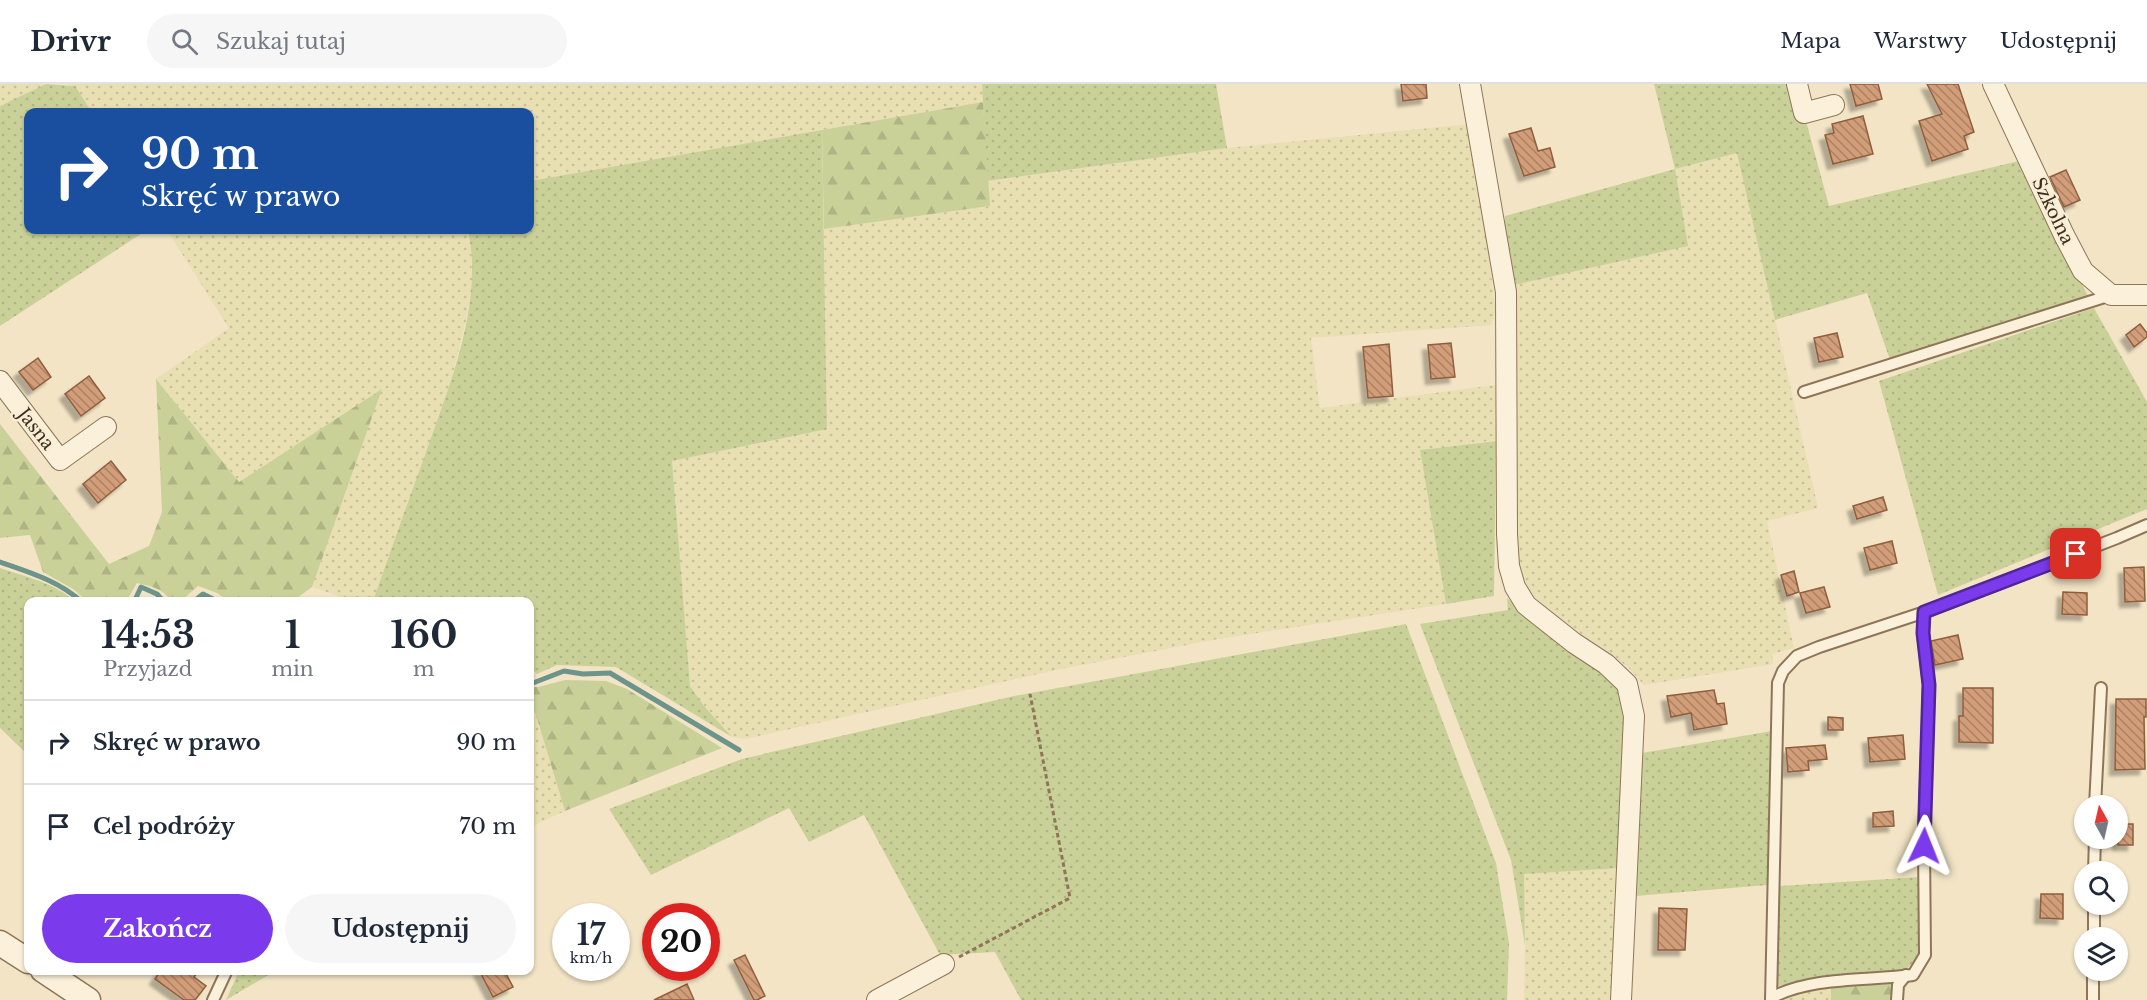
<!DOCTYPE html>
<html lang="pl">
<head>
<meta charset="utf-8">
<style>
	body { margin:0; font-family:"Libre Baskerville",serif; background:#f6f6f7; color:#1f2937; height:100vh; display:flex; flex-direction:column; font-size:22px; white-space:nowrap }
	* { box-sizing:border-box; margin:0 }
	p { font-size:20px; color:#747a83 }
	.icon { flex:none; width:33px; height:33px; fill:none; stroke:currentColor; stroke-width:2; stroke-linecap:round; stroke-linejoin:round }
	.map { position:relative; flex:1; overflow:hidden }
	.drawer { position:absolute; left:24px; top:513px; width:510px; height:378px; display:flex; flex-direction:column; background:#fff; border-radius:12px; box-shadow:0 2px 4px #0004 }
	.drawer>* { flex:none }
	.hud { position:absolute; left:24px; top:24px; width:510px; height:126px; border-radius:12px; box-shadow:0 2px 4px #0004; background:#1a4fa0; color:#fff; overflow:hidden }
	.needle { width:39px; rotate:352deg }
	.tools { position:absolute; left:2074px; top:711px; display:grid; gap:12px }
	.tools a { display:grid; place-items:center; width:54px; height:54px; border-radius:50%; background:#fff; box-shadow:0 2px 4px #0004; font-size:30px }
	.speed { position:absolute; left:552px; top:819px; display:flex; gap:12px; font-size:30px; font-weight:700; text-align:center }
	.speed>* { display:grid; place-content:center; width:78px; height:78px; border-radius:50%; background:#fff; box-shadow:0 2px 4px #0004; line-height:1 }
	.speed small { font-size:15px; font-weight:400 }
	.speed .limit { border:9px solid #d22; background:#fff; color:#111 }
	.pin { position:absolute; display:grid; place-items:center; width:51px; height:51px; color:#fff; margin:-26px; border-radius:12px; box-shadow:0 3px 9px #0006 }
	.me { position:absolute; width:66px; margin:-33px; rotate:2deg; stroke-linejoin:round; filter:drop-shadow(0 0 4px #0008) }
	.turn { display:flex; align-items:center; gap:21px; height:126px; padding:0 18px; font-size:27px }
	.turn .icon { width:78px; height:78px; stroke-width:2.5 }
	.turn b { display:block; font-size:42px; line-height:51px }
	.eta { display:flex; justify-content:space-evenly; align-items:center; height:102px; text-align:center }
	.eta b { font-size:36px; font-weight:800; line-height:42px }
	.cta { display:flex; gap:12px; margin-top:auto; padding:12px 18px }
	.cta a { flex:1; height:69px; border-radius:36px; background:#7c3aed; color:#fff; font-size:24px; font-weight:800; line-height:69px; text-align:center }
	.cta a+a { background:#f6f6f7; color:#1f2937 }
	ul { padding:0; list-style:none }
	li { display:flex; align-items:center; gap:18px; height:84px; padding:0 18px; border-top:2px solid #e0e1e3 }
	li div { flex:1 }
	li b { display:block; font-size:22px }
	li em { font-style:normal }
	header { display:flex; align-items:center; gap:36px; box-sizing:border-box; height:84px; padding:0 30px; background:#fff; border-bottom:2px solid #e0e1e3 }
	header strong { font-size:28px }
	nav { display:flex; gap:33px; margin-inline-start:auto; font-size:21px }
	.search { width:420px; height:54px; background:#f6f6f7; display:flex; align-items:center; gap:15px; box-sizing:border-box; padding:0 21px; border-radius:33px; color:#747a83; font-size:22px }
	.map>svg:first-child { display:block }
</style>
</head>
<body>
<header>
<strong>Drivr</strong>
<div class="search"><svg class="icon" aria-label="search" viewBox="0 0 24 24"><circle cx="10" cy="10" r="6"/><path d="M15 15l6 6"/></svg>Szukaj tutaj</div>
<nav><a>Mapa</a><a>Warstwy</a><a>Udostępnij</a></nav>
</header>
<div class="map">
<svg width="2147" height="916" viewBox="0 0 2147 916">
	<defs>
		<pattern id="farmland-dots" width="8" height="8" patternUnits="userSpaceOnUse" patternTransform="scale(1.5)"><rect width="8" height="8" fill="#e8dfb2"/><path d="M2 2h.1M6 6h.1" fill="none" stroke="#c8c099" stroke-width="1.8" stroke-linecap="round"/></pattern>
		<pattern id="grass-dots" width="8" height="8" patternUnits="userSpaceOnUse" patternTransform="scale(1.5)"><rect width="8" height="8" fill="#cad198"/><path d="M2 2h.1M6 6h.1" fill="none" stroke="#aeb483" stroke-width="1.8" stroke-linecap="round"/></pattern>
		<pattern id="forest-firs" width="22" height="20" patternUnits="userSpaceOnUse" patternTransform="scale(1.5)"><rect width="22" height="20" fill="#cad198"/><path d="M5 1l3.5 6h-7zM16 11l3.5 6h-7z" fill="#aeb483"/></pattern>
		<pattern id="building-back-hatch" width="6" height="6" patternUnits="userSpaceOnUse" patternTransform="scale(1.5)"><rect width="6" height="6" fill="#d29e79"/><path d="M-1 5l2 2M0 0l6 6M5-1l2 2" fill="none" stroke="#ac8163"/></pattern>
		<filter id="shadow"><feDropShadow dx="-5.5" dy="5.5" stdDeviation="1.5" flood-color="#0004"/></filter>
	</defs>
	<rect width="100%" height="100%" fill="#f2e4c5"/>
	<!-- farmland -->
	<g fill="url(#farmland-dots)">
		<path d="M0,0H46L0,22Z"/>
		<path d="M65,0H982L983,18L530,97V28H92L75,2Z"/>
		<path d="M1471,40L1496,228L1491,241L1311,254L1320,324L1495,301L1504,355L1420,366L1446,520L1218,555L1061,585L745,655L732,653L704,622L686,596L672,377L827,344L824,145L990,122L987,97L1227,64Z"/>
		<path d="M1737,68L1818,424L1767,437L1794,564L1772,570L1773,580L1644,601L1628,583L1550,528L1525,503L1515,463L1505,203L1687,162L1675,85Z"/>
		<path d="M167,146H468L471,162L472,196L468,228L451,297L373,517H352L312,503L381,306L239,398L156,295L229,244Z"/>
		<path d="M530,621L536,631L565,727L530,743Z"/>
		<path d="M1620,784L1617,916H1524L1525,861L1523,789Z"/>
		<path d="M1831,904V916H1785L1789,913L1810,906Z"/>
	</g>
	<!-- grass -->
	<g fill="url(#grass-dots)">
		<path d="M46,0L75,2L92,28H28V146H147L0,242V22Z"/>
		<path d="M982,0H1216L1227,64L987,97Z"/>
		<path d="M1654,0H1796L1829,122L2019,77L2089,214L1890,276L1867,209L1775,236L1737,69L1675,85L1688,162L1505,203V132L1675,85Z"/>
		<path d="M822,46L827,345L672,377L690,602L704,622L732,653L616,583L557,581L537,590L530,583V518L373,517C390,469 407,420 425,371C449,302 484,220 468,146H530V97Z"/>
		<path d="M2094,224L2147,318V425L1938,511L1879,297Z"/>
		<path d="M1496,357L1494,512L1446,520L1420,366Z"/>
		<path d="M0,484C23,492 56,499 74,517L28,518V671L0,644Z"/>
		<path d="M1507,514L1547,551L1610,590L1625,619L1620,784L1524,790L1525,861L1511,776L1420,540L1508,526Z"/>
		<path d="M1406,540L1496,779L1509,859L1507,916H1021L995,868L940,871L864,731L809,758L789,724L651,791L609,725L742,675L1014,612Z"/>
		<path d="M1772,647L1767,801L1636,812L1642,669Z"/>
		<path d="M1920,793L1921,866L1915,877L1904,887L1775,902L1780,802Z"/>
		<path d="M239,887V886L275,887L226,916Z"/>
	</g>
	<!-- forest -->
	<g fill="url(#forest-firs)">
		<path d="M983,18L990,122L824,145L822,46Z"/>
		<path d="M156,295L239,398L382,305L312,503L293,517L230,518L217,509L198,502L181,517H171C163,505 152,502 137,499L127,516H86L73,505L43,488L30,451L0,454V340L109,480L149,462L162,428Z"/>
		<path d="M565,596L606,597L627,605L722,664L565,727L536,631L530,621V603H538Z"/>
		<path d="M1893,899V916H1831V904Z"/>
	</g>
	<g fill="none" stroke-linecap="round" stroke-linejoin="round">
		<!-- stream -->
		<g stroke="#6d948a" stroke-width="5">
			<path d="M0,478C29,488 59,497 82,518"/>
			<path d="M134,518L141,503L157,510L164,518"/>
			<path d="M193,518L203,510L219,518"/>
			<path d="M530,595L533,599L564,587L583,590L610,589L739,666"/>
		</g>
	</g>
	<!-- building -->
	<g fill="url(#building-back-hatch)" stroke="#8f5e3d" stroke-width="1.5" filter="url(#shadow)">
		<path d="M1401,0H1426L1427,14L1403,17Z"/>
		<path d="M1850,0H1878L1882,15L1856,22Z"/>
		<path d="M1927,0H1958L1974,48L1964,52L1968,65L1932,77L1919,37L1942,30Z"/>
		<path d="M1863,32L1873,70L1833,80L1825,51L1834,49L1832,40Z"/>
		<path d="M1531,44L1538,67L1550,64L1555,83L1524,92L1509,50Z"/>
		<path d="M2066,86L2080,116L2064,123L2050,93Z"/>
		<path d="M2140,240L2147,249V253L2134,263L2126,251Z"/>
		<path d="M1837,249L1843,273L1819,278L1814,254Z"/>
		<path d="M1451,259L1455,293L1431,295L1428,261Z"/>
		<path d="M1389,260L1393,312L1368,314L1363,263Z"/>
		<path d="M38,274L51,293L33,306L19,288Z"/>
		<path d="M89,292L105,314L81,332L65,310Z"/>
		<path d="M111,377L126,396L98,419L83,400Z"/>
		<path d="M1883,413L1887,426L1857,435L1853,422Z"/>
		<path d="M1892,457L1897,479L1870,486L1864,464Z"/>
		<path d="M2144,483L2145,517L2125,518L2124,484Z"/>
		<path d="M1794,487L1799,508L1787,512L1781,491Z"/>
		<path d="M1824,503L1830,523L1806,529L1800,509Z"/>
		<path d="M2063,508L2087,509V531L2062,530Z"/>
		<path d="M1958,551L1963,575L1935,581L1931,557Z"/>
		<path d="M1963,604H1993V659L1959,658V632H1963Z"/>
		<path d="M1714,606L1717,620L1724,619L1727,640L1694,646L1691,629L1671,633L1667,612Z"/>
		<path d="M2116,615H2146V633H2144L2145,685L2115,686Z"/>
		<path d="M1828,633L1843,634V646H1828Z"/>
		<path d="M1903,651L1905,675L1870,678L1868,654Z"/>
		<path d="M1825,661L1827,675L1808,677L1809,686L1788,688L1786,664Z"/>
		<path d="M1893,727L1894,742L1873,743V729Z"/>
		<rect x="2118" y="740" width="15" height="21"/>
		<path d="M2041,810H2063V835L2040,834Z"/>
		<path d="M1659,824L1687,825L1685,866H1658Z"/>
		<path d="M745,871L765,912L757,916H754L734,876Z"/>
		<path d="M161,886H199L194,893L206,902L195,916H184L155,895Z"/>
		<path d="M479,886H504L513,903L493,913Z"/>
		<path d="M687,900L694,916H654Z"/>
	</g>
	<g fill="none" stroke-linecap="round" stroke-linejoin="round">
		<defs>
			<g id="service">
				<path d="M1804,308L2111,211"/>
				<path d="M2095,722L2101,604"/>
				<path d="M2094,788L2095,754"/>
				<path d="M2094,854V820"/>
				<path d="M1771,914C1812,892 1867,897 1913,891L1925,871L1924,762L1929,601L1923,549L1924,528"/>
				<path d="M213,916L227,886"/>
				<path d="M1771,916L1778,599L1783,587L1797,572L1819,563L1931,526L2117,454L2147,441"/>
				<path d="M1897,916L1898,901L1906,891"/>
				<path d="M2093,916V886"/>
			</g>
			<g id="minor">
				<path d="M1470,0L1506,208L1507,450L1509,482L1515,503L1526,521L1574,559L1606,580L1627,600L1634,632L1621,916"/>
				<path d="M1797,0L1804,29L1834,21"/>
				<path d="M1993,0L2064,151L2083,187L2111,211H2147"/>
				<path d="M0,297L60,376L106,343"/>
				<path d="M877,916L944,880"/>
			</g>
			<g id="tertiary">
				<path d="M0,859L28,877"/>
				<path d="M43,886L88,916"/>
			</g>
		</defs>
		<!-- service casing -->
		<use href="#service" stroke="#8e7559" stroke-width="14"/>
		<!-- minor casing -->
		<use href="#minor" stroke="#8e7559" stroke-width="22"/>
		<!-- tertiary casing -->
		<use href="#tertiary" stroke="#8e7559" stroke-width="27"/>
		<!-- path -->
		<path stroke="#8e7559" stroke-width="3" stroke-dasharray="4.5 3" stroke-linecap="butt" d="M959,873L1070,814L1030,610"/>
		<!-- service -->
		<use href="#service" stroke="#fbf1da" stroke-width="10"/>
		<!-- minor -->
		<use href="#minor" stroke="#fbf1da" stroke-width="20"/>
		<!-- tertiary -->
		<use href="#tertiary" stroke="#fbf1da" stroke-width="24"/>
	</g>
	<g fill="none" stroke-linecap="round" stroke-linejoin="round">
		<defs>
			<path id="route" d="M1924,762L1929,601L1923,549L1924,528L2076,470"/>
		</defs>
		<!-- route casing -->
		<use href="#route" stroke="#51269a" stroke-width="15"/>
		<!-- route -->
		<use href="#route" stroke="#7c3aed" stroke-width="10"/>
	</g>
	<g text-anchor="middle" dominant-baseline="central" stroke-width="5" stroke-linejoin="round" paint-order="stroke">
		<!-- street labels -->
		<g font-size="18" fill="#3d2d1e" stroke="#f8eed6">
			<text transform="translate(2053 127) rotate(64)">Szkolna</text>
			<text transform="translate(36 345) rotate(52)">Jasna</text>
		</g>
	</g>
</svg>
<div class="tools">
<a><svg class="needle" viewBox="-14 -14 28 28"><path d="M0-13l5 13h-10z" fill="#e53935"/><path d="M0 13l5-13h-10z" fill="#747a83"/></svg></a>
<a><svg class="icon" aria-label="search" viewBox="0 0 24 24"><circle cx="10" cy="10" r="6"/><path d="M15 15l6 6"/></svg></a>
<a><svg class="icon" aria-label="layers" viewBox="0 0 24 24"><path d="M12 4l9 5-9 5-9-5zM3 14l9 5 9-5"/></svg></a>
</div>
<div class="speed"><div>17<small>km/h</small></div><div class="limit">20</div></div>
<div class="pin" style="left:2076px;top:470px;background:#d93025"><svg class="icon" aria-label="arrive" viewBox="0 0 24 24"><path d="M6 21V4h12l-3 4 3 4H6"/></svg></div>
<svg class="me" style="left:1924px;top:762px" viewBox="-20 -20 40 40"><path d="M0-17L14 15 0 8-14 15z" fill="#7c3aed" stroke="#fff" stroke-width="4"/></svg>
<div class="hud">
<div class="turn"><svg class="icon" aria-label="right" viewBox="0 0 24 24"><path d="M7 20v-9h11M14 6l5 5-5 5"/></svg><div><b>90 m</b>Skręć w prawo</div></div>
</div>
<section class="drawer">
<div class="eta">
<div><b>14:53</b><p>Przyjazd</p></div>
<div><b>1</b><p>min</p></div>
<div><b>160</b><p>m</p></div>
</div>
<ul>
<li><svg class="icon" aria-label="right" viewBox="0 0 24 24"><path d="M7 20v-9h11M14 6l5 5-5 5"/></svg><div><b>Skręć w prawo</b></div><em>90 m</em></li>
<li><svg class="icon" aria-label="arrive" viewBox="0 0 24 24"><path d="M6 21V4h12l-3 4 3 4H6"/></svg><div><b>Cel podróży</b></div><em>70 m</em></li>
</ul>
<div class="cta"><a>Zakończ</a><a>Udostępnij</a></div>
</section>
</div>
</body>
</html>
